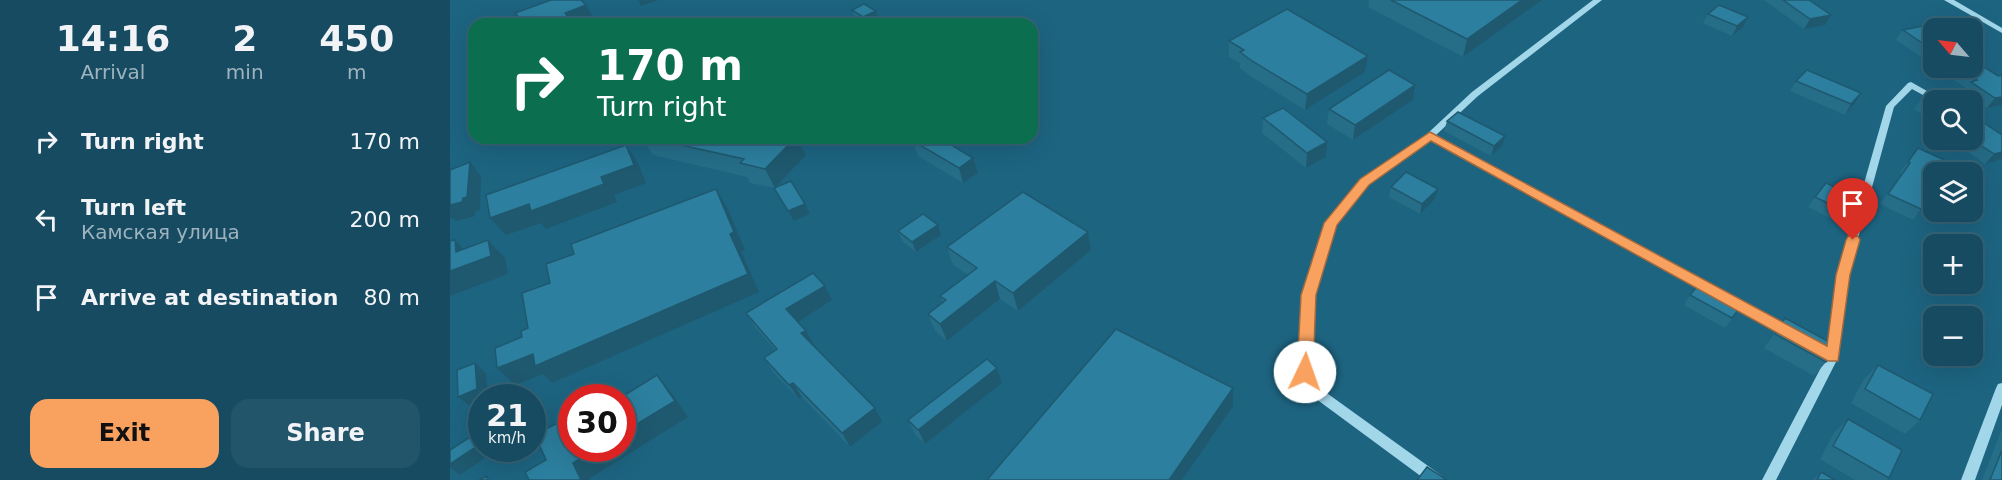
<!DOCTYPE html>
<html lang="en">
<head>
<meta charset="utf-8">
<style>
	body { margin:0; font-family:"DejaVu Sans",sans-serif; background:#23556a; color:#f1f3f6; height:100vh; display:flex; flex-direction:column; font-size:22px; white-space:nowrap }
	* { box-sizing:border-box; margin:0 }
	p { font-size:20px; color:#9eb3bd }
	.icon { flex:none; width:33px; height:33px; fill:none; stroke:currentColor; stroke-width:2; stroke-linecap:round; stroke-linejoin:round }
	.map { position:relative; flex:1; overflow:hidden }
	.panel { display:flex; flex-direction:column; background:#164b61; width:450px }
	.panel>* { flex:none }
	.top-card { position:absolute; left:18px; top:18px; width:570px; height:126px; border-radius:18px; box-shadow:0 6px 24px #0002,0 0 0 2px #356376; background:#0b6e4f; color:#fff; overflow:hidden }
	.needle { width:39px; rotate:298deg }
	.fabs { position:absolute; left:1473px; top:18px; display:grid; gap:12px }
	.fabs a { display:grid; place-items:center; width:60px; height:60px; border-radius:12px; background:#164b61; box-shadow:0 6px 24px #0002,0 0 0 2px #356376; font-size:30px }
	.speed { position:absolute; left:18px; top:384px; display:flex; gap:12px; font-size:30px; font-weight:700; text-align:center }
	.speed>* { display:grid; place-content:center; width:78px; height:78px; border-radius:50%; background:#164b61; box-shadow:0 6px 24px #0002,0 0 0 2px #356376; line-height:1 }
	.speed small { font-size:15px; font-weight:400 }
	.speed .limit { border:9px solid #d22; background:#fff; color:#111 }
	.pin { position:absolute; display:grid; place-items:center; width:51px; height:51px; color:#fff; margin:-62px -26px; border-radius:50% 50% 50% 0; rotate:-45deg; box-shadow:0 0 6px #0007 }
	.pin .icon { rotate:45deg }
	.me { position:absolute; width:66px; margin:-33px; rotate:3deg; stroke-linejoin:round; filter:drop-shadow(0 0 4px #0008) }
	.turn { display:flex; align-items:center; gap:21px; height:126px; padding:0 30px; font-size:27px }
	.turn .icon { width:78px; height:78px; stroke-width:2.5 }
	.turn b { display:block; font-size:42px; line-height:51px }
	.eta { display:flex; justify-content:space-evenly; align-items:center; height:102px; text-align:center }
	.eta b { font-size:36px; font-weight:700; line-height:42px }
	.primary-button { display:flex; gap:12px; margin-top:auto; padding:12px 30px }
	.primary-button a { flex:1; height:69px; border-radius:18px; background:#f9a260; color:#111; font-size:24px; font-weight:700; line-height:69px; text-align:center }
	.primary-button a+a { background:#23556a; color:#f1f3f6 }
	ul { padding:0; list-style:none }
	li { display:flex; align-items:center; gap:18px; height:78px; padding:0 30px }
	li div { flex:1 }
	li b { display:block; font-size:22px }
	li em { font-style:normal }
	main { display:flex; flex:1; min-height:0 }
	.map>svg:first-child { display:block }
</style>
</head>
<body>
<main>
<section class="panel">
<div class="eta">
<div><b>14:16</b><p>Arrival</p></div>
<div><b>2</b><p>min</p></div>
<div><b>450</b><p>m</p></div>
</div>
<ul>
<li><svg class="icon" aria-label="right" viewBox="0 0 24 24"><path d="M7 20v-9h11M14 6l5 5-5 5"/></svg><div><b>Turn right</b></div><em>170 m</em></li>
<li><svg class="icon" aria-label="left" viewBox="0 0 24 24"><path d="M17 20v-9H6M10 6l-5 5 5 5"/></svg><div><b>Turn left</b><p>Камская улица</p></div><em>200 m</em></li>
<li><svg class="icon" aria-label="arrive" viewBox="0 0 24 24"><path d="M6 21V4h12l-3 4 3 4H6"/></svg><div><b>Arrive at destination</b></div><em>80 m</em></li>
</ul>
<div class="primary-button"><a>Exit</a><a>Share</a></div>
</section>
<div class="map">
<svg width="1552" height="480" viewBox="0 0 1552 480">
	<rect width="100%" height="100%" fill="#1d6481"/>
	<g fill="none" stroke-linecap="round" stroke-linejoin="round">
		<!-- minor -->
		<g fill="#a2d6e9" fill-rule="evenodd">
			<path d="M1143,0H1152L1028,96L986,135L1266,287L1268,290L1266,293H1258L980,140L917,184L886,224L864,295L861,372L867,386L992,476L994,480H976L858,393L849,372L852,295L877,220L911,180L977,134L1022,92Z"/>
			<path d="M1494,0H1504L1552,28V33Z"/>
			<path d="M1461,82L1493,100L1484,101L1462,89L1444,107L1398,275L1389,356L1326,480H1312L1377,356L1388,275L1436,106L1458,83Z"/>
			<path d="M1278,295L1345,330L1347,333L1345,336L1341,338L1337,336L1274,302L1272,299L1274,296Z"/>
			<path d="M1552,383V405L1525,480H1511L1546,388L1548,384Z"/>
		</g>
	</g>
	<!-- wall -->
	<g fill="#266d88">
		<path d="M919,0H1092L1013,57L918,7Z"/>
		<path d="M1314,0H1359L1375,25L1354,29Z"/>
		<path d="M402,10L426,11L429,20L422,24H412L406,20Z"/>
		<path d="M1258,14L1298,17L1293,27L1282,36L1253,23Z"/>
		<path d="M1453,30L1484,33V66L1446,40Z"/>
		<path d="M779,41L918,56L915,72L855,110L802,77L790,68V63L779,57Z"/>
		<path d="M1486,68H1522L1548,76L1552,75V105L1537,108L1513,92L1516,88Z"/>
		<path d="M1346,81L1411,93L1405,103L1395,115L1340,91Z"/>
		<path d="M1472,98L1484,100V122L1464,109Z"/>
		<path d="M963,100L903,140L877,124L879,109Z"/>
		<path d="M813,118L877,142L876,157L856,168L812,133Z"/>
		<path d="M997,121L1052,146L1041,156L994,131Z"/>
		<path d="M1552,135V159L1535,164L1507,144L1509,141L1507,140H1522Z"/>
		<path d="M132,138H175L167,145Z"/>
		<path d="M192,138H347L356,155L326,187L360,214L344,221L325,188L300,183L297,177L203,155Z"/>
		<path d="M463,141L528,173L513,183L468,156Z"/>
		<path d="M1468,148L1471,209L1463,220L1430,204L1452,174L1450,173Z"/>
		<path d="M941,187L988,189L985,199L970,214L939,197Z"/>
		<path d="M1365,197L1411,199L1392,224L1358,207Z"/>
		<path d="M488,225L491,235L466,252L452,241L448,231Z"/>
		<path d="M638,232L641,250L568,311L550,299L497,341L485,331L478,314L493,303L490,296L518,275L503,265L497,247Z"/>
		<path d="M1240,295L1294,302L1275,328L1234,305Z"/>
		<path d="M382,300L348,322L364,345L363,346L432,422L400,447L352,397L349,399L323,372L314,358L325,350L305,327L296,313Z"/>
		<path d="M1335,318L1376,362L1364,376L1314,348Z"/>
		<path d="M1428,365L1470,420L1455,434L1401,403L1414,379Z"/>
		<path d="M547,368L552,383L475,444L465,434L458,420Z"/>
		<path d="M1398,419L1439,478L1436,480H1405L1370,459L1384,433Z"/>
		<path d="M1552,429V480H1532Z"/>
		<path d="M1371,472L1385,480H1363Z"/>
	</g>
	<!-- shaded-wall -->
	<g fill="#1f596f">
		<path d="M188,0H208L191,6Z"/>
		<path d="M1072,0H1092L1013,57L1017,39Z"/>
		<path d="M136,5L145,20L134,24H99L115,13Z"/>
		<path d="M426,11L429,20L422,24H416L413,17Z"/>
		<path d="M1381,15L1375,25L1354,29L1360,19Z"/>
		<path d="M1298,17L1293,27L1282,36L1287,26Z"/>
		<path d="M84,18L88,24H74L73,22Z"/>
		<path d="M918,56L915,72L855,110L857,94Z"/>
		<path d="M965,85L963,100L903,140L905,125Z"/>
		<path d="M1411,93L1405,103L1395,115L1401,104Z"/>
		<path d="M1552,97V105L1537,108L1545,98Z"/>
		<path d="M1055,136L1052,146L1041,156L1044,146Z"/>
		<path d="M162,138H175L167,145Z"/>
		<path d="M345,138H347L356,155L325,188L315,169Z"/>
		<path d="M877,142L876,157L856,168L857,153Z"/>
		<path d="M176,145L188,163L196,183L164,195L167,202L96,229L91,223L56,235L40,218L151,177Z"/>
		<path d="M1552,152V159L1535,164L1544,154Z"/>
		<path d="M523,158L528,173L513,183L509,168Z"/>
		<path d="M20,162L31,176L30,210L25,212V216L6,221L3,218L0,219V205Z"/>
		<path d="M266,189L277,207L295,250L291,251L309,292L102,383L93,374L65,385L47,368L280,234Z"/>
		<path d="M988,189L985,199L970,214L972,204Z"/>
		<path d="M355,204L360,214L344,221L338,211Z"/>
		<path d="M488,225L491,235L466,252L462,242Z"/>
		<path d="M638,232L641,250L568,311L563,293Z"/>
		<path d="M5,240L22,258L38,240L55,258L58,274L0,296V271L6,252Z"/>
		<path d="M545,281L550,299L497,341L490,324Z"/>
		<path d="M375,286L382,300L345,324L336,309Z"/>
		<path d="M356,331L364,345L360,347L351,333Z"/>
		<path d="M25,363L36,373L38,398H32V402L20,406L8,397Z"/>
		<path d="M547,368L552,383L475,444L468,430Z"/>
		<path d="M207,375L221,392L238,417L140,478V480H131L123,463L147,448H172V433Z"/>
		<path d="M343,383L352,397L349,399L339,385Z"/>
		<path d="M783,388V406L732,480H719Z"/>
		<path d="M425,408L432,422L400,447L392,433Z"/>
		<path d="M109,422L122,434L113,431Z"/>
		<path d="M20,437L31,446L32,448H33L39,455L10,475L0,467V464Z"/>
	</g>
	<!-- building -->
	<g fill="#2c7f9e" stroke="#1f596f" stroke-width="1.5">
		<path d="M101,0H131L136,5L115,13L118,17L99,24H89L84,18L73,22L65,13Z"/>
		<path d="M941,0H1072L1017,39Z"/>
		<path d="M1333,0H1359L1381,15L1360,19Z"/>
		<path d="M414,4L426,11L413,17L402,10Z"/>
		<path d="M1269,5L1298,17L1287,26L1258,14Z"/>
		<path d="M837,9L918,56L857,94L802,61L790,52L794,50L779,41Z"/>
		<path d="M202,18L219,24H192Z"/>
		<path d="M1473,26L1484,33V51L1453,30Z"/>
		<path d="M1522,59L1548,76L1552,75V97L1545,98L1521,82L1527,80L1508,68H1522Z"/>
		<path d="M939,70L965,85L905,125L879,109Z"/>
		<path d="M1357,70L1411,93L1401,104L1346,81Z"/>
		<path d="M1490,94L1500,100H1484V107L1472,98Z"/>
		<path d="M833,108L877,142L857,153L813,118Z"/>
		<path d="M1008,112L1055,136L1044,146L997,121Z"/>
		<path d="M1522,115L1552,135V152L1544,154L1522,140Z"/>
		<path d="M199,138H345L315,169L290,163L294,159Z"/>
		<path d="M467,138H490L523,158L509,168L463,141Z"/>
		<path d="M176,145L184,165L151,177L154,184L81,211L79,204L40,218L36,195Z"/>
		<path d="M1468,148L1501,163L1495,172H1484V190L1471,209L1438,194L1460,163L1458,162Z"/>
		<path d="M20,162L17,197L13,198L12,202L0,205V170Z"/>
		<path d="M956,172L988,189L972,204L941,187Z"/>
		<path d="M341,181L355,204L338,211L324,188Z"/>
		<path d="M1376,183L1411,199L1400,214L1365,197Z"/>
		<path d="M266,189L284,232L280,234L298,274L85,366L83,354L47,368L45,348L72,337L71,331L78,328L72,293L100,283L96,264L124,254L121,244Z"/>
		<path d="M573,192L638,232L563,293L545,281L490,324L478,314L496,300L490,296L527,268L497,247Z"/>
		<path d="M473,214L488,225L462,242L448,231Z"/>
		<path d="M5,240L6,252L38,240L41,256L0,271V241Z"/>
		<path d="M363,273L375,286L336,309L356,331L351,333L425,408L392,433L343,383L339,385L314,358L327,349L296,313Z"/>
		<path d="M1253,279L1294,302L1282,318L1240,295Z"/>
		<path d="M1335,318L1385,345L1376,362L1325,334Z"/>
		<path d="M666,329L783,388L719,480H537Z"/>
		<path d="M537,359L547,368L468,430L458,420Z"/>
		<path d="M25,363L27,389L8,397L7,370Z"/>
		<path d="M1428,365L1483,394L1470,420L1415,389Z"/>
		<path d="M207,375L225,401L172,433V398H170Z"/>
		<path d="M1398,419L1452,450L1439,478L1383,446Z"/>
		<path d="M109,422L113,431L122,426V448H147L123,463L131,480H79L75,472L96,460L85,435Z"/>
		<path d="M20,437L27,446L0,464V450Z"/>
		<path d="M1552,450V480H1540Z"/>
		<path d="M977,467L997,480H967Z"/>
		<path d="M1371,472L1385,480H1367Z"/>
		<path d="M37,476L38,480H29Z"/>
	</g>
	<!-- route -->
	<path fill="#f9a260" stroke="#a2693e" stroke-width="1.5" d="M980,132L1377,346L1386,275L1396,240L1398,236H1408L1410,240L1400,275L1388,361H1378L981,141L919,185L887,225L866,295L863,372L855,378L850,376L847,372L851,295L874,223L910,179Z"/>
</svg>
<div class="fabs">
<a><svg class="needle" viewBox="-14 -14 28 28"><path d="M0-13l5 13h-10z" fill="#e53935"/><path d="M0 13l5-13h-10z" fill="#9eb3bd"/></svg></a>
<a><svg class="icon" aria-label="search" viewBox="0 0 24 24"><circle cx="10" cy="10" r="6"/><path d="M15 15l6 6"/></svg></a>
<a><svg class="icon" aria-label="layers" viewBox="0 0 24 24"><path d="M12 4l9 5-9 5-9-5zM3 14l9 5 9-5"/></svg></a>
<a>+</a>
<a>−</a>
</div>
<div class="speed"><div>21<small>km/h</small></div><div class="limit">30</div></div>
<div class="pin" style="left:1403px;top:240px;background:#d93025"><svg class="icon" aria-label="arrive" viewBox="0 0 24 24"><path d="M6 21V4h12l-3 4 3 4H6"/></svg></div>
<svg class="me" style="left:855px;top:372px" viewBox="-20 -20 40 40"><circle r="19" fill="#fff"/><path d="M0-13L10 11 0 6-10 11z" fill="#f9a260"/></svg>
<div class="top-card">
<div class="turn"><svg class="icon" aria-label="right" viewBox="0 0 24 24"><path d="M7 20v-9h11M14 6l5 5-5 5"/></svg><div><b>170 m</b>Turn right</div></div>
</div>
</div>
</main>
</body>
</html>
